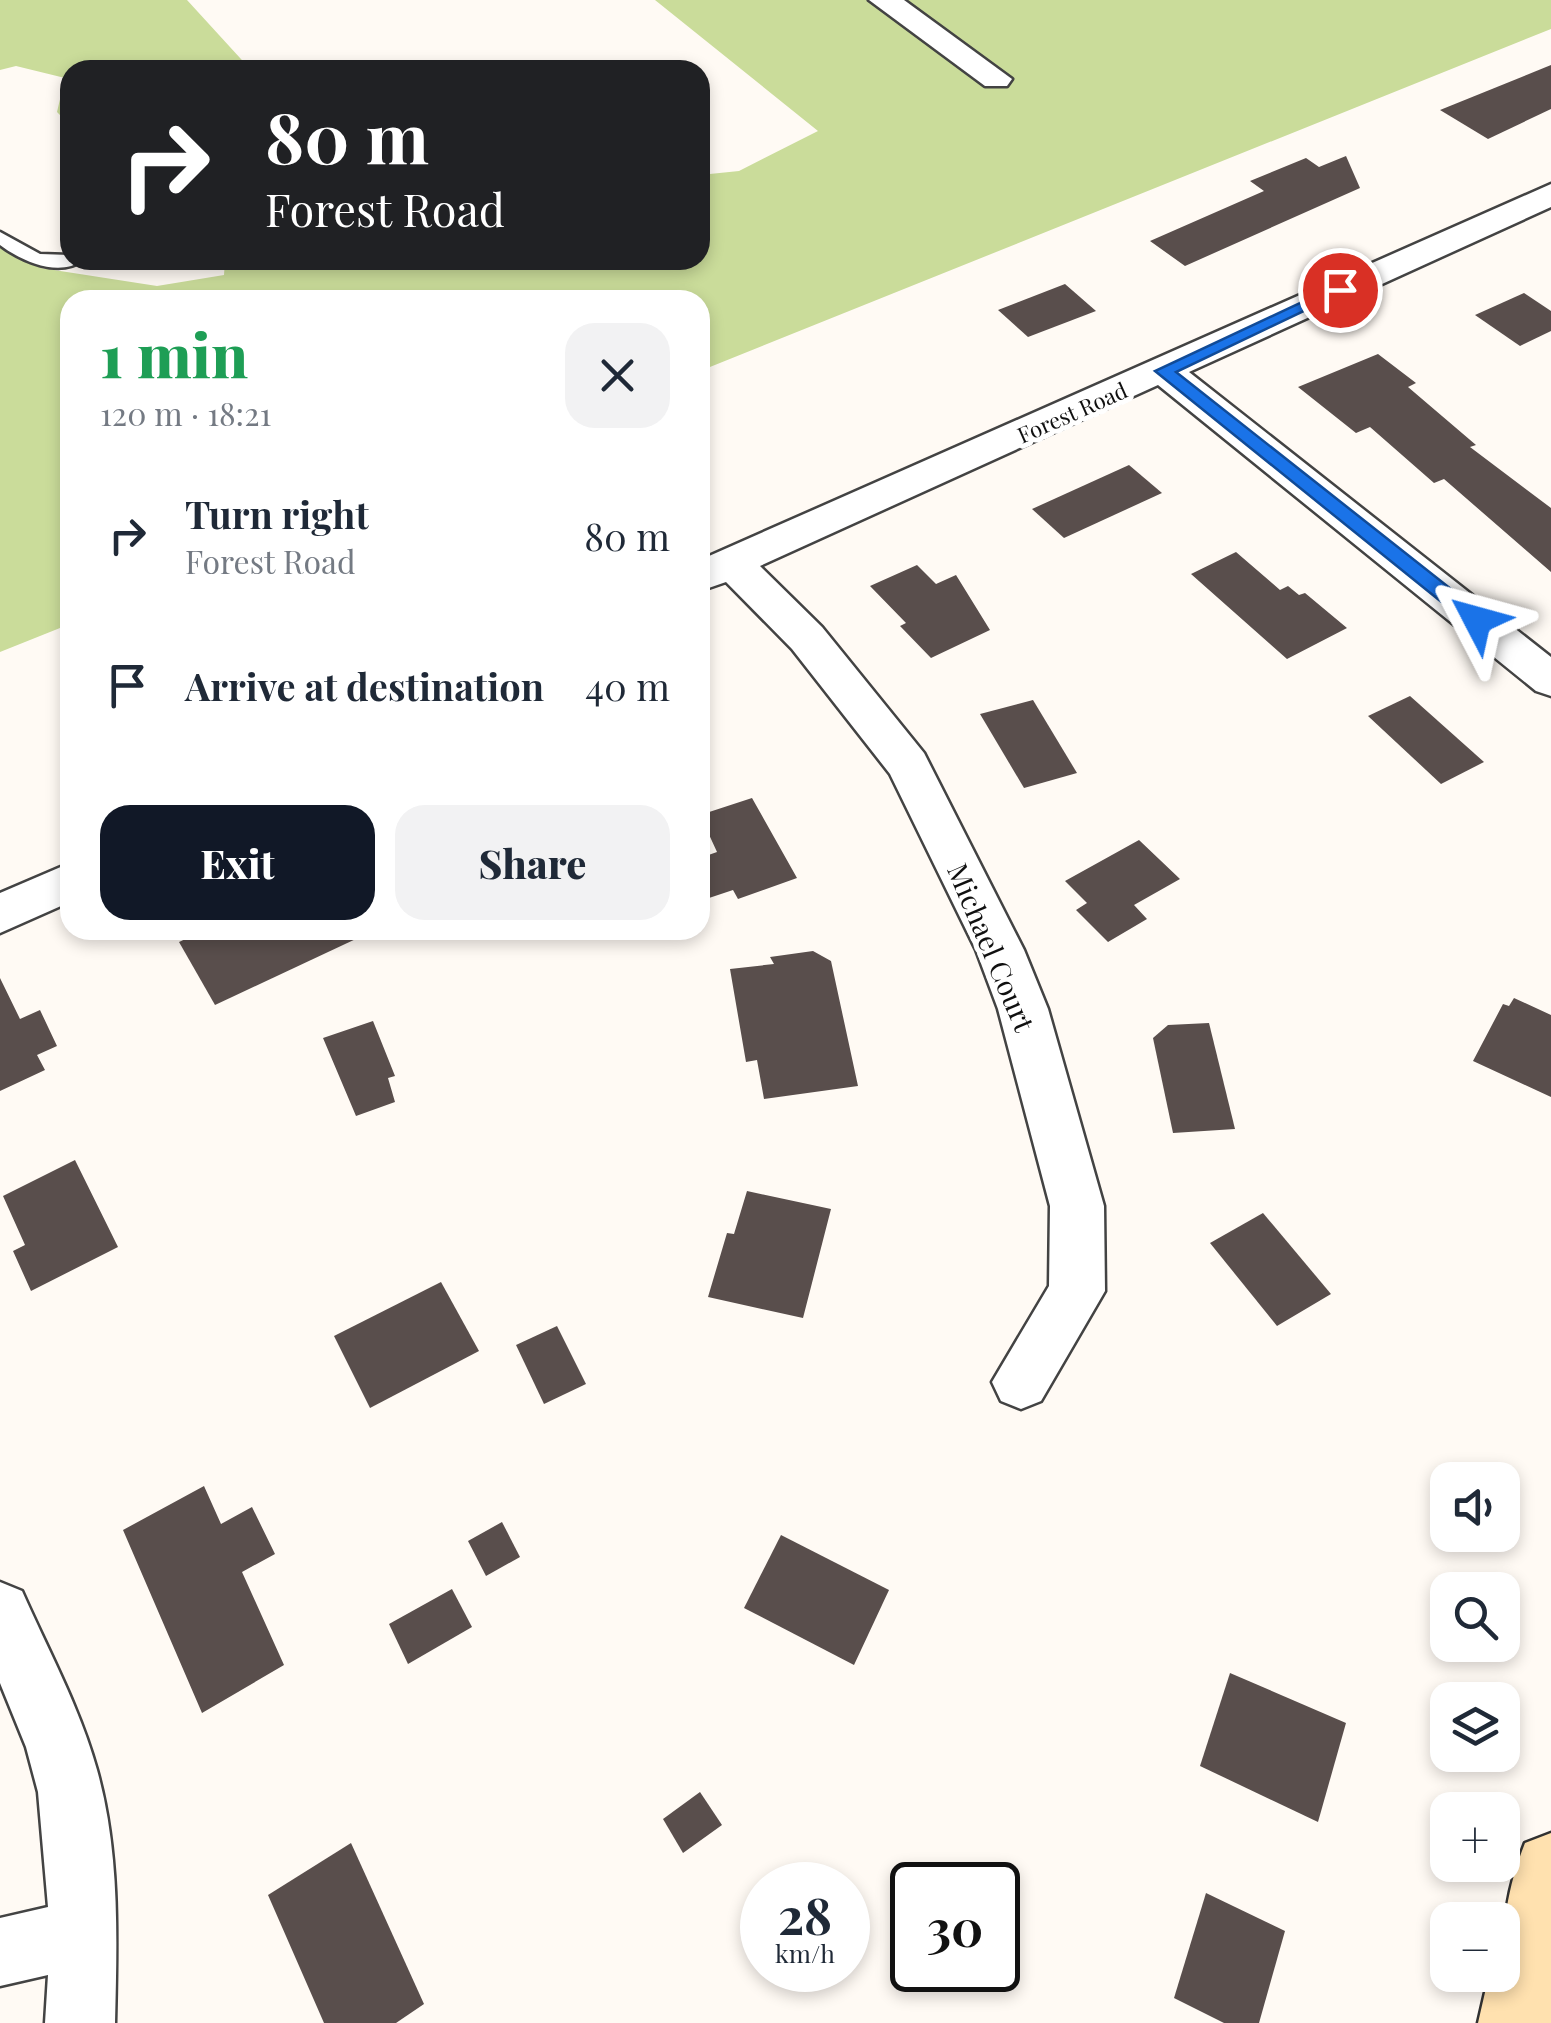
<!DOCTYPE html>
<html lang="en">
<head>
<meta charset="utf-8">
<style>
	body { margin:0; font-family:"Playfair Display",serif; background:#f2f2f3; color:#1f2937; height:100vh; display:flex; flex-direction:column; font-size:38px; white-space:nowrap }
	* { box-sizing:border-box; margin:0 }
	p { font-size:32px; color:#747a83 }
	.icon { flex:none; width:55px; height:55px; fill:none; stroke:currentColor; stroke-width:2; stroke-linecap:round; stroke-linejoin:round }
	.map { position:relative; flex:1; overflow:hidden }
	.drawer { position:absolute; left:60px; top:290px; width:650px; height:650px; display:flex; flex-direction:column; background:#fff; border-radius:30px; box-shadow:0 5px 15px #0003 }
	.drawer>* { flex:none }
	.banner { position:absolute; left:60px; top:60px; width:650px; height:210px; border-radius:30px; box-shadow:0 5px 15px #0003; background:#202124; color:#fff; overflow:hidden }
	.controls { position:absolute; left:1430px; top:1462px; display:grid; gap:20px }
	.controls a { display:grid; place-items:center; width:90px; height:90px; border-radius:20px; background:#fff; box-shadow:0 5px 15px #0003; font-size:50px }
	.speed { position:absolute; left:740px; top:1862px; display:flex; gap:20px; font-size:50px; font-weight:700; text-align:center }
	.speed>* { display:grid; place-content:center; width:130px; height:130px; border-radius:50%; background:#fff; box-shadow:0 5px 15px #0003; line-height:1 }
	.speed small { font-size:25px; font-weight:400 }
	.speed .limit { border:5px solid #111; border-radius:15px; background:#fff; color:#111 }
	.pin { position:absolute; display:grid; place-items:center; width:85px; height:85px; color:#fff; margin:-42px; border:5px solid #fff; border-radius:50%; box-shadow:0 2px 10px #0007 }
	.me { position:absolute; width:110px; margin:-55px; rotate:309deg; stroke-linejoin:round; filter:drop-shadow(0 0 8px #0008) }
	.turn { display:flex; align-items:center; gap:35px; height:210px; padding:0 40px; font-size:45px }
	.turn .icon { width:130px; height:130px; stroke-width:2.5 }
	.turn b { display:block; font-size:70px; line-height:85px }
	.round { display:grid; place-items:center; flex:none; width:105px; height:105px; border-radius:30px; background:#f2f2f3 }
	.overview { display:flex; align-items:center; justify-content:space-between; height:170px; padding:0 40px }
	h1 { font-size:60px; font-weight:800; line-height:75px; color:#1e9e55 }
	.primary-button { display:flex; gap:20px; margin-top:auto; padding:20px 40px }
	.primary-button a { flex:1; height:115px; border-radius:30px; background:#111827; color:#fff; font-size:40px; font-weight:800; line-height:115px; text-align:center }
	.primary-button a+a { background:#f2f2f3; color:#1f2937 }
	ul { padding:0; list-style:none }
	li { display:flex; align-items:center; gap:30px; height:150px; padding:0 40px }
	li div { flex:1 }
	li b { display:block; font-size:38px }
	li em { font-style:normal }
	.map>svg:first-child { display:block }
</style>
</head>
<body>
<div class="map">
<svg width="1551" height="2023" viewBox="0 0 1551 2023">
	<rect width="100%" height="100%" fill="#fffaf4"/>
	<!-- forest -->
	<g fill="#cadc9a">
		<path d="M0,0H187L251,70H70V125L57,112L65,78L16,66L0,70Z"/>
		<path d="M655,0H1551V29L700,371V300H70V624L0,652V248L41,268L157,286L224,275L225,260H700V175L739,171L818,131Z"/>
	</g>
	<!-- building -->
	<g fill="#594e4c">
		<path d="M1551,65V109L1488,139L1440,110Z"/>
		<path d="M1346,156L1360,188L1185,266L1150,241L1264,191L1250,181L1306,158L1319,167Z"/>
		<path d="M1065,284L1096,311L1028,337L998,310Z"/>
		<path d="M1524,293L1551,311V331L1520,346L1475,315Z"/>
		<path d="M1378,354L1416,383L1408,387L1476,445L1470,447L1551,508V572L1444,479L1434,483L1370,427L1356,433L1298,387Z"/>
		<path d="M1129,465L1162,493L1064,538L1032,509Z"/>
		<path d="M1236,552L1280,590L1288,586L1299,595L1305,593L1347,628L1287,659L1191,574Z"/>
		<path d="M917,565L936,584L956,575L990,630L931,658L900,626L906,623L870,586Z"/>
		<path d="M1410,696L1484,762L1441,784L1368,716Z"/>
		<path d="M1033,700L1077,773L1024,788L980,714Z"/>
		<path d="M752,798L797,878L738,899L733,890L700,901V858L717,852L700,815Z"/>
		<path d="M1139,840L1180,879L1134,905L1147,919L1108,942L1076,910L1087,903L1065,881Z"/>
		<path d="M205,930H375L215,1005L179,942Z"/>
		<path d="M813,951L831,961L858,1086L764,1099L757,1060L746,1062L730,969L774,964L770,957Z"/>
		<path d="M0,978L20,1019L40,1010L57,1046L37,1055L45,1070L0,1091Z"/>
		<path d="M1514,998L1551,1015V1097L1473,1061L1503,1004L1509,1006Z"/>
		<path d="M373,1021L395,1076L388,1078L395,1102L356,1116L323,1038Z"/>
		<path d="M1209,1023L1235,1129L1173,1133L1153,1038L1168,1025Z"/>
		<path d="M75,1160L118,1247L31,1291L13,1251L25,1245L3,1196Z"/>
		<path d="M747,1191L831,1209L803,1318L708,1297L727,1233L734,1234Z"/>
		<path d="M1263,1213L1331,1294L1277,1326L1210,1243Z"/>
		<path d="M441,1282L479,1351L370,1408L334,1336Z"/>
		<path d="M557,1326L586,1384L544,1404L516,1345Z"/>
		<path d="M204,1486L221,1524L252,1507L275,1554L242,1572L284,1665L202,1713L123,1530Z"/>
		<path d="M502,1522L520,1557L486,1576L468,1541Z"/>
		<path d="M781,1535L889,1590L854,1665L744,1608Z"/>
		<path d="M452,1589L472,1627L408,1664L389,1624Z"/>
		<path d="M1230,1673L1346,1723L1318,1822L1200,1766Z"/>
		<path d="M700,1792L722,1825L683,1853L663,1819Z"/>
		<path d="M351,1843L424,2004L396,2023H324L268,1895Z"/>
		<path d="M1206,1893L1285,1931L1259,2023H1224L1174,1998Z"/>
	</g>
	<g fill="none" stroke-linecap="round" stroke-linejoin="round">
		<defs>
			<path id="lane" d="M0,232L40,254L70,255V260H83C59,278 21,261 0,245Z"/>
			<g id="street">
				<path d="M869,0H904L1012,79L1007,86H985Z"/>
				<path d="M1551,184V207L1189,372L1551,657V696L1536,691L1158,385L760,566L822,627L924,753L1024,950L1048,1009L1104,1206L1105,1291L1041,1401L1021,1409L1001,1401L992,1382L1049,1286L1050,1206L998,1009L976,950L890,774L792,649L726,582L700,591V560Z"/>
				<path d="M70,863V902L0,933V893Z"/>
				<path d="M0,1582L22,1591C48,1650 80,1708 97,1770C120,1852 117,1939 115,2023H45L48,1975L0,1986V1918L48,1907L38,1792L26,1747L0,1683Z"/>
			</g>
			<path id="secondary" d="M1551,1833V2023H1478L1489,1975H1502C1502,1928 1507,1888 1525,1843Z"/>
		</defs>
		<!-- lane casing -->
		<use href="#lane" stroke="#434343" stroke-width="5"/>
		<!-- street casing -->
		<use href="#street" stroke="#434343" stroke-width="5"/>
		<!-- secondary casing -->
		<use href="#secondary" stroke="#323232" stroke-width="5"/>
		<!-- lane -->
		<use href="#lane" fill="#fff" fill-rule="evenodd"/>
		<!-- street -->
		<use href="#street" fill="#fff" fill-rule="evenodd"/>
		<!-- secondary -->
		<use href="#secondary" fill="#ffe1af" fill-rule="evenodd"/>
	</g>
	<!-- route -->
	<path fill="#1a73e8" stroke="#114b97" stroke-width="2.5" d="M1334,287L1348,290L1176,372L1484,615V625H1470L1155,371Z"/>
	<g text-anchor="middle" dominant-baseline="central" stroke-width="10" stroke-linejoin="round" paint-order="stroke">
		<!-- far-street labels -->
		<g font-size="22" fill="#101010" stroke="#fff">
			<text transform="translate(1072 412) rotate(-24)">Forest Road</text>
		</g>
		<!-- street labels -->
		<g font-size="28" fill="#101010" stroke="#fff">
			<text transform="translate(992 947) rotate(67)">Michael Court</text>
		</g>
	</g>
</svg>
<div class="controls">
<a><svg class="icon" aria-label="sound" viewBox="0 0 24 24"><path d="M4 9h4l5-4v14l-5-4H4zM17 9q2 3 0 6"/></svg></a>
<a><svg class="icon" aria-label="search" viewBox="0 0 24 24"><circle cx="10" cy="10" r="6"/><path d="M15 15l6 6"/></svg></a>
<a><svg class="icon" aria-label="layers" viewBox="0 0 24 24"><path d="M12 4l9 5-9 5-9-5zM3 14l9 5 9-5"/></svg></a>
<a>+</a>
<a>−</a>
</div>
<div class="speed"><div>28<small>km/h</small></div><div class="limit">30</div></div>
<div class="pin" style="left:1340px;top:290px;background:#d93025"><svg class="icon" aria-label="arrive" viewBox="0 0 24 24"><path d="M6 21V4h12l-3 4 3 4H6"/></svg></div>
<svg class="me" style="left:1477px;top:620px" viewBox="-20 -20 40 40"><path d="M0-17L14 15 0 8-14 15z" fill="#1a73e8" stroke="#fff" stroke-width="4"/></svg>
<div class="banner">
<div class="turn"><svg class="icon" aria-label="right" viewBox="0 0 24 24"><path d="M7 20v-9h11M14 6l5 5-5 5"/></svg><div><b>80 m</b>Forest Road</div></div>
</div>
<section class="drawer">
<div class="overview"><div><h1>1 min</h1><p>120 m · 18:21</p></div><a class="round"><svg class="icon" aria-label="close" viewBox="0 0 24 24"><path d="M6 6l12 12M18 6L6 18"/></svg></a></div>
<ul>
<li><svg class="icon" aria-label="right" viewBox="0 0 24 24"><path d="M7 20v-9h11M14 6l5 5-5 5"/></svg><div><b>Turn right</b><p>Forest Road</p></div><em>80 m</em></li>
<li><svg class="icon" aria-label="arrive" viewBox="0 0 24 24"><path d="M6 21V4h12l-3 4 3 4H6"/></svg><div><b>Arrive at destination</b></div><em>40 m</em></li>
</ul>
<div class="primary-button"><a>Exit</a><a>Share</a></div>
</section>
</div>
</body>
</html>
